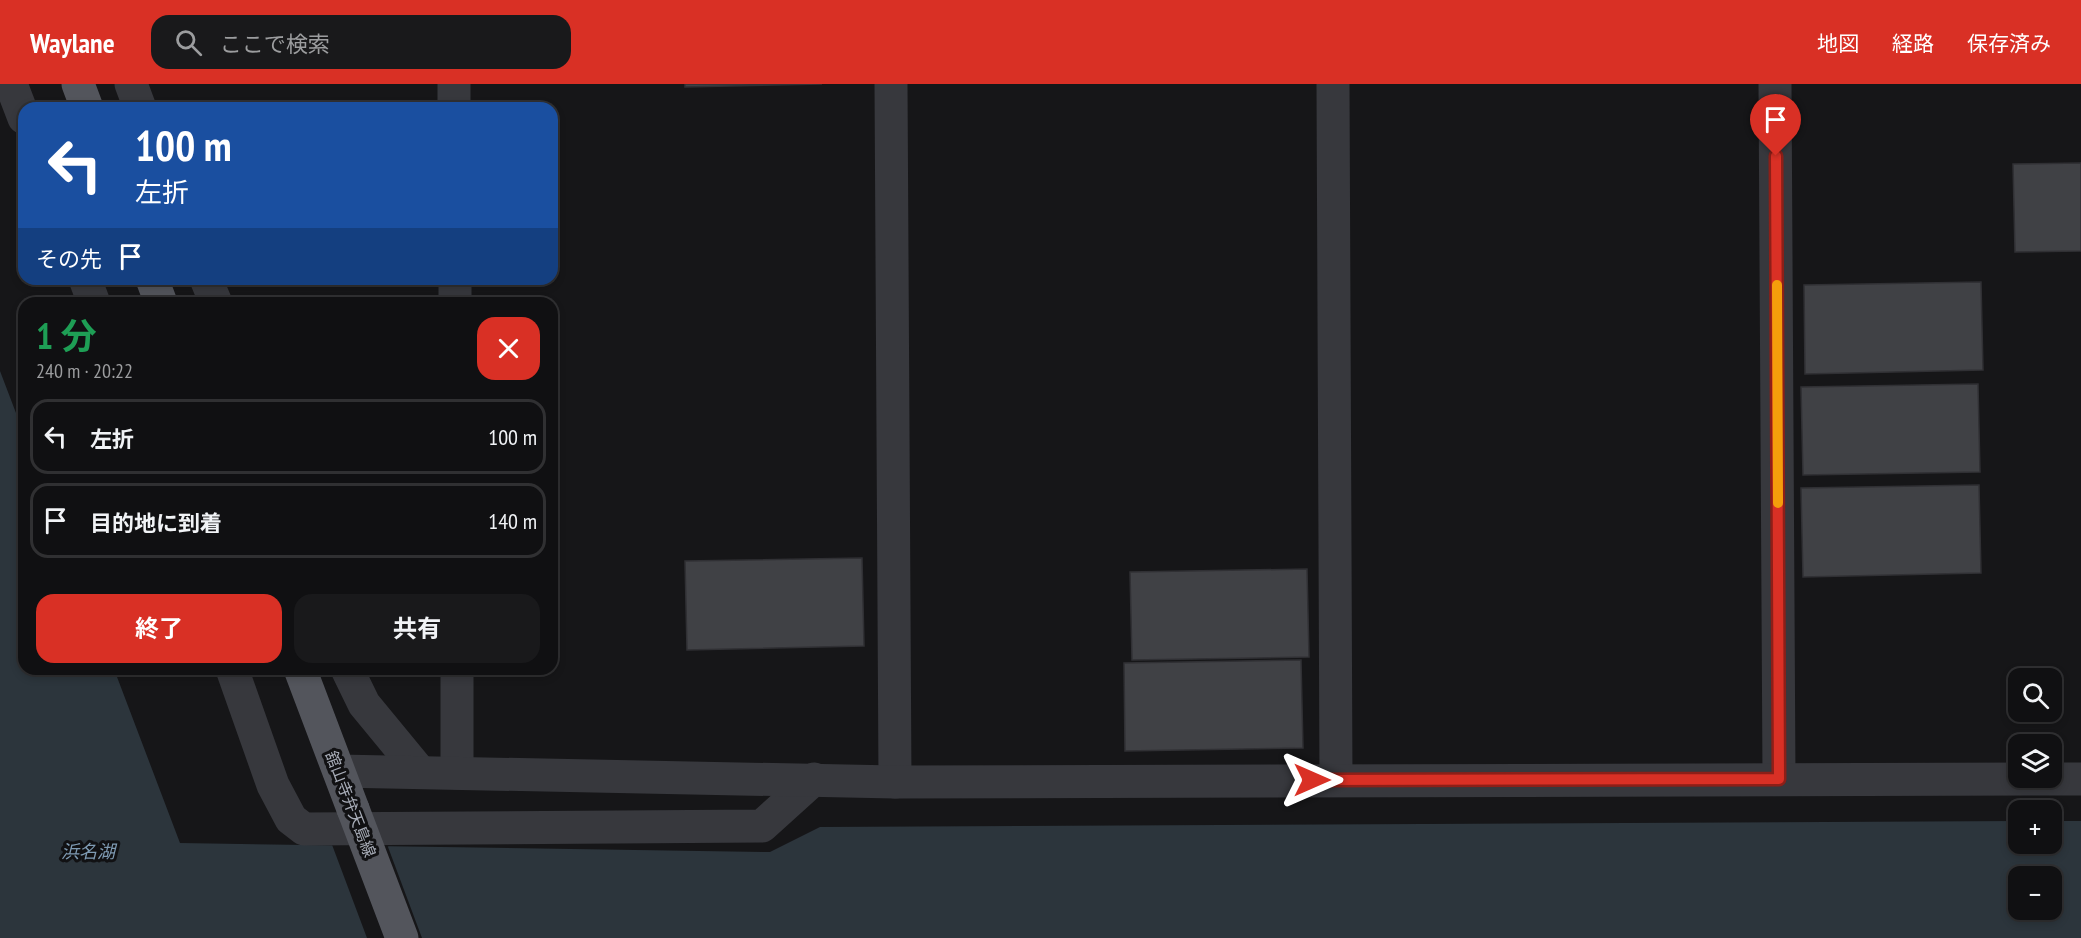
<!DOCTYPE html>
<html lang="ja">
<head>
<meta charset="utf-8">
<style>
	body { margin:0; font-family:"PT Sans Narrow","Noto Sans JP",sans-serif; background:#19191b; color:#f1f3f6; height:100vh; display:flex; flex-direction:column; font-size:22px; white-space:nowrap }
	* { box-sizing:border-box; margin:0 }
	p { font-size:20px; color:#9c9d9f }
	.icon { flex:none; width:33px; height:33px; fill:none; stroke:currentColor; stroke-width:2; stroke-linecap:round; stroke-linejoin:round }
	.map { position:relative; flex:1; overflow:hidden }
	.panel { position:absolute; left:18px; top:213px; width:540px; height:378px; display:flex; flex-direction:column; background:#101012; border-radius:18px; box-shadow:0 3px 9px #0003,0 0 0 2px #303032 }
	.panel>* { flex:none }
	.banner { position:absolute; left:18px; top:18px; width:540px; height:183px; border-radius:18px; box-shadow:0 3px 9px #0003,0 0 0 2px #303032; background:#1a4fa0; color:#fff; overflow:hidden }
	.controls { position:absolute; left:2008px; top:584px; display:grid; gap:12px }
	.controls a { display:grid; place-items:center; width:54px; height:54px; border-radius:12px; background:#101012; box-shadow:0 3px 9px #0003,0 0 0 2px #303032; font-size:30px }
	.pin { position:absolute; display:grid; place-items:center; width:51px; height:51px; color:#fff; margin:-62px -26px; border-radius:50% 50% 50% 0; rotate:-45deg; box-shadow:0 0 6px #0007 }
	.pin .icon { rotate:45deg }
	.me { position:absolute; width:66px; margin:-33px; rotate:90deg; stroke-linejoin:round; filter:drop-shadow(0 0 4px #0008) }
	.turn { display:flex; align-items:center; gap:21px; height:126px; padding:0 18px; font-size:27px }
	.turn .icon { width:78px; height:78px; stroke-width:2.5 }
	.turn b { display:block; font-size:42px; line-height:51px }
	.then { display:flex; align-items:center; height:57px; padding:0 18px; background:#0003; gap:12px; font-size:22px }
	.round { display:grid; place-items:center; flex:none; width:63px; height:63px; border-radius:18px; background:#19191b }
	.summary { display:flex; align-items:center; justify-content:space-between; height:102px; padding:0 18px }
	h1 { font-size:36px; font-weight:700; line-height:45px; color:#1e9e55 }
	.primary-button { display:flex; gap:12px; margin-top:auto; padding:12px 18px }
	.primary-button a { flex:1; height:69px; border-radius:18px; background:#d93025; color:#fff; font-size:24px; font-weight:700; line-height:69px; text-align:center }
	.primary-button a+a { background:#19191b; color:#f1f3f6 }
	ul { padding:0; list-style:none }
	li { display:flex; align-items:center; gap:18px; height:75px; margin:0 12px 9px; padding:0 6px; border:3px solid #303032; border-radius:18px }
	li div { flex:1 }
	li b { display:block; font-size:22px }
	li em { font-style:normal }
	header { display:flex; align-items:center; gap:36px; box-sizing:border-box; height:84px; padding:0 30px; background:#d93025; color:#fff }
	header strong { font-size:28px }
	nav { display:flex; gap:33px; margin-inline-start:auto; font-size:21px }
	.search { width:420px; height:54px; background:#19191b; display:flex; align-items:center; gap:15px; box-sizing:border-box; padding:0 21px; border-radius:18px; color:#9c9d9f; font-size:22px }
	.map>svg:first-child { display:block }
</style>
</head>
<body>
<header>
<strong>Waylane</strong>
<div class="search"><svg class="icon" aria-label="search" viewBox="0 0 24 24"><circle cx="10" cy="10" r="6"/><path d="M15 15l6 6"/></svg>ここで検索</div>
<nav><a>地図</a><a>経路</a><a>保存済み</a></nav>
</header>
<div class="map">
<svg width="2081" height="854" viewBox="0 0 2081 854">
	<rect width="100%" height="100%" fill="#161618"/>
	<!-- water -->
	<path fill="#2c353c" fill-rule="evenodd" d="M0,287L24,350V585H114L180,759L770,768L820,743L2019,737V759H2052V737H2081V854H0ZM2019,792H2052V825H2019Z"/>
	<!-- pier -->
	<path fill="#161618" d="M331,758L389,759L388,763L422,854H367Z"/>
	<!-- building -->
	<g fill="#404145" stroke="#303034" stroke-width="1.5">
		<path d="M685,0H822L685,3Z"/>
		<path d="M2081,79V167L2015,168L2013,80Z"/>
		<path d="M1981,198L1983,286L1805,290L1804,201Z"/>
		<path d="M1978,300L1980,388L1803,391L1801,303Z"/>
		<path d="M1979,401L1981,489L1803,493L1801,404Z"/>
		<path d="M862,474L864,562L687,566L685,477Z"/>
		<path d="M1307,485L1309,573L1132,576L1130,488Z"/>
		<path d="M1301,576L1303,664L1125,667L1124,579Z"/>
	</g>
	<g fill="none" stroke-linecap="round" stroke-linejoin="round">
		<!-- minor -->
		<g stroke="#37383d" stroke-width="33">
			<path d="M11,0L24,34"/>
			<path d="M131,0L140,24"/>
			<path d="M454,0V24"/>
			<path d="M891,0L895,698"/>
			<path d="M1333,0L1336,696"/>
			<path d="M1775,0L1779,695"/>
			<path d="M85,195L94,219"/>
			<path d="M206,195L216,219"/>
			<path d="M455,195V219"/>
			<path d="M232,585L273,701L291,735L304,745L762,742L814,695"/>
			<path d="M347,585L364,620L420,688"/>
			<path d="M457,585V689"/>
			<path d="M339,687L895,698L2081,695"/>
		</g>
		<!-- major -->
		<g stroke="#53555c" stroke-width="33">
			<path d="M78,0L87,24"/>
			<path d="M152,195L161,219"/>
			<path d="M300,585L353,725"/>
		</g>
		<!-- major-bridge -->
		<path stroke="#53555c" stroke-width="33" d="M353,725L402,854"/>
	</g>
	<g fill="none" stroke-linecap="round" stroke-linejoin="round">
		<defs>
			<path id="route" d="M1312,696L1779,695L1776,72"/>
		</defs>
		<!-- route casing -->
		<use href="#route" stroke="#8d1f18" stroke-width="15"/>
		<!-- route -->
		<use href="#route" stroke="#d93025" stroke-width="10"/>
		<!-- slow -->
		<path stroke="#f59e0b" stroke-width="10" d="M1777,201L1778,419"/>
	</g>
	<g text-anchor="middle" dominant-baseline="central" stroke-width="6" stroke-linejoin="round" paint-order="stroke">
		<!-- street labels -->
		<g font-size="16" fill="#a8adb8" stroke="#111113">
			<text transform="translate(351 720) rotate(69)">舘山寺弁天島線</text>
		</g>
		<!-- water labels -->
		<g font-size="18" font-style="italic" fill="#7f9bb3" stroke="#111113">
			<text x="88" y="767">浜名湖</text>
		</g>
	</g>
</svg>
<div class="controls">
<a><svg class="icon" aria-label="search" viewBox="0 0 24 24"><circle cx="10" cy="10" r="6"/><path d="M15 15l6 6"/></svg></a>
<a><svg class="icon" aria-label="layers" viewBox="0 0 24 24"><path d="M12 4l9 5-9 5-9-5zM3 14l9 5 9-5"/></svg></a>
<a>+</a>
<a>−</a>
</div>
<div class="pin" style="left:1776px;top:72px;background:#d93025"><svg class="icon" aria-label="arrive" viewBox="0 0 24 24"><path d="M6 21V4h12l-3 4 3 4H6"/></svg></div>
<svg class="me" style="left:1312px;top:696px" viewBox="-20 -20 40 40"><path d="M0-17L14 15 0 8-14 15z" fill="#d93025" stroke="#fff" stroke-width="4"/></svg>
<div class="banner">
<div class="turn"><svg class="icon" aria-label="left" viewBox="0 0 24 24"><path d="M17 20v-9H6M10 6l-5 5 5 5"/></svg><div><b>100 m</b>左折</div></div>
<div class="then">その先<svg class="icon" aria-label="arrive" viewBox="0 0 24 24"><path d="M6 21V4h12l-3 4 3 4H6"/></svg></div>
</div>
<section class="panel">
<div class="summary"><div><h1>1 分</h1><p>240 m · 20:22</p></div><a class="round" style="background:#d93025;color:#fff"><svg class="icon" aria-label="close" viewBox="0 0 24 24"><path d="M6 6l12 12M18 6L6 18"/></svg></a></div>
<ul>
<li><svg class="icon" aria-label="left" viewBox="0 0 24 24"><path d="M17 20v-9H6M10 6l-5 5 5 5"/></svg><div><b>左折</b></div><em>100 m</em></li>
<li><svg class="icon" aria-label="arrive" viewBox="0 0 24 24"><path d="M6 21V4h12l-3 4 3 4H6"/></svg><div><b>目的地に到着</b></div><em>140 m</em></li>
</ul>
<div class="primary-button"><a>終了</a><a>共有</a></div>
</section>
</div>
</body>
</html>
